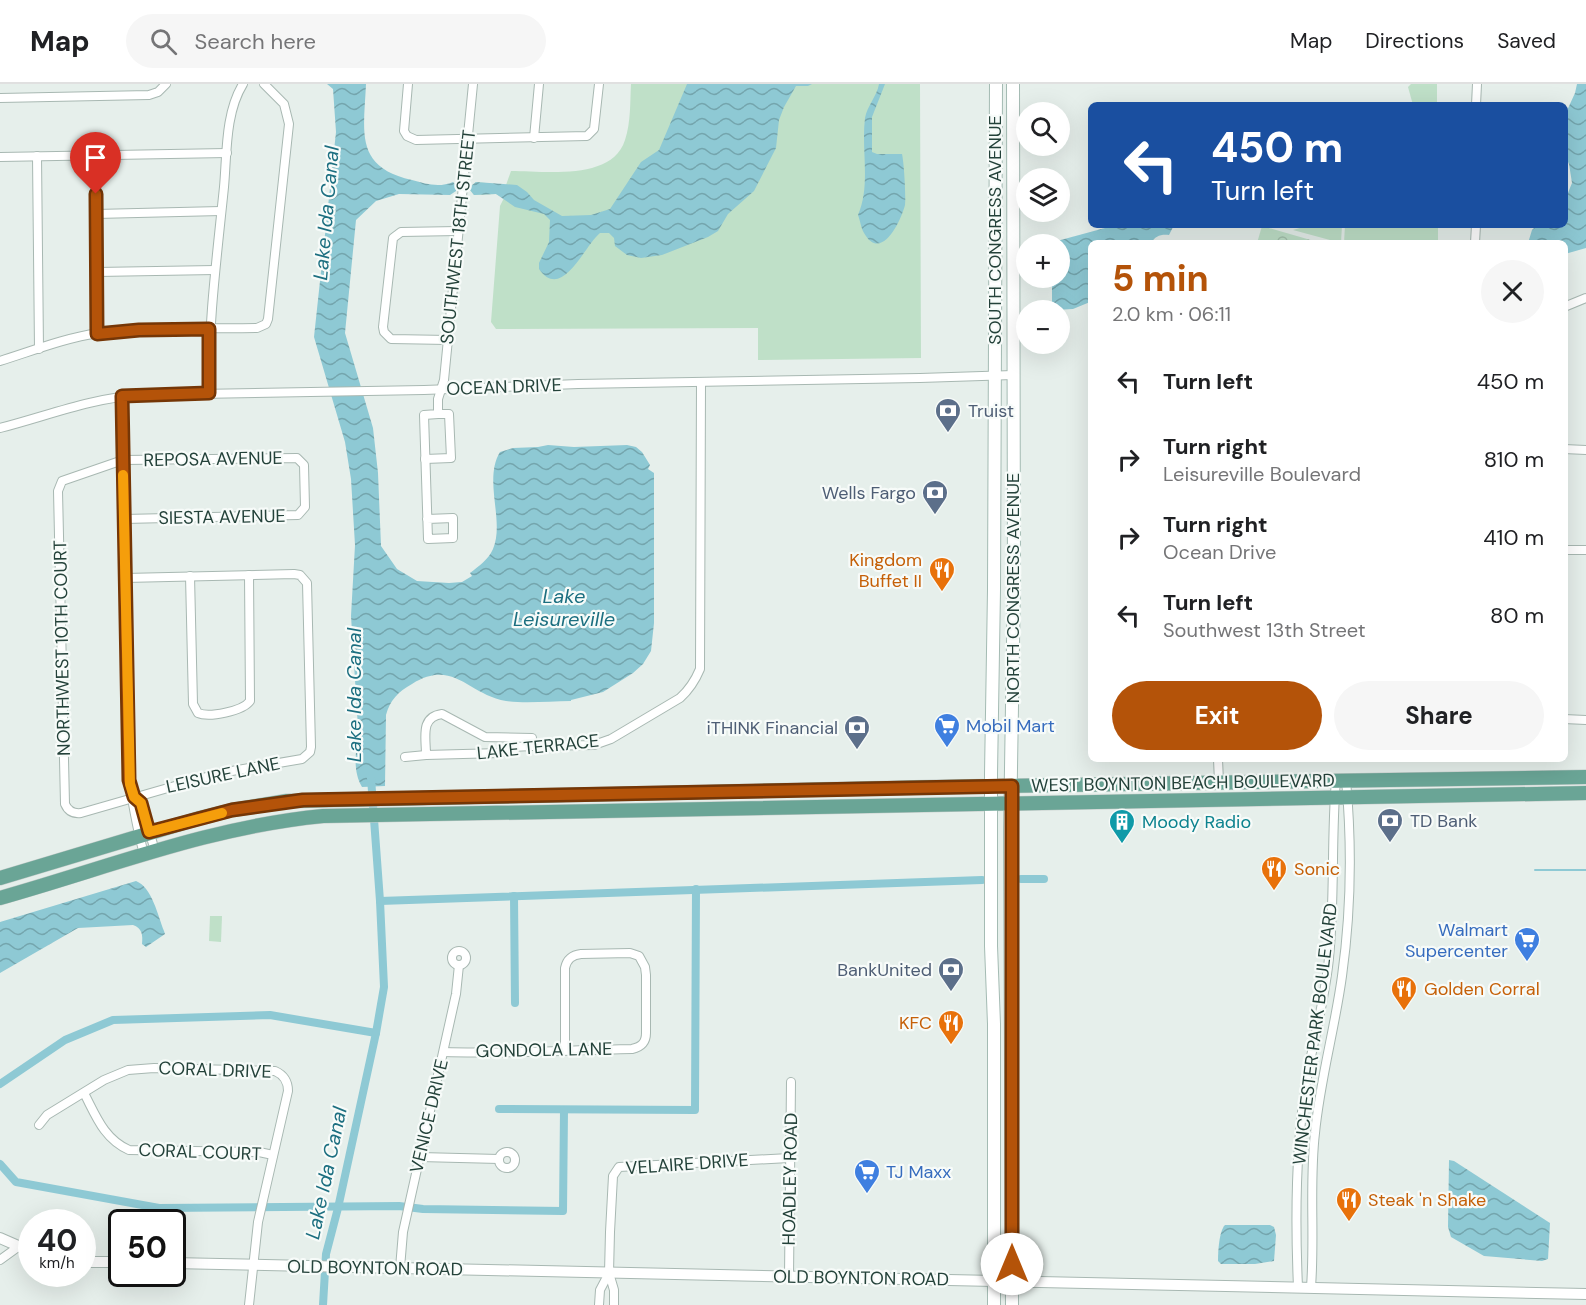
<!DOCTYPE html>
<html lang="en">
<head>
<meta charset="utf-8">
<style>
	body { margin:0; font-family:"DM Sans",sans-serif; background:#f6f6f6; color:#202124; height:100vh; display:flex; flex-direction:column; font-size:22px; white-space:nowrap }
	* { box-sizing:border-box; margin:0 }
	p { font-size:20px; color:#757577 }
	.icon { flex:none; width:33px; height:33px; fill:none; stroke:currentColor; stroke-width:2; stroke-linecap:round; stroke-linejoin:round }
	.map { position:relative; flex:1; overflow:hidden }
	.side { position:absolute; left:1088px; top:156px; width:480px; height:522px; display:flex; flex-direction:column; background:#fff; border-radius:9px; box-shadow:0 6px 24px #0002 }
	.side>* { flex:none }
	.banner { position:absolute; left:1088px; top:18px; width:480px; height:126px; border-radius:9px; box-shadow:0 6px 24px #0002; background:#1a4fa0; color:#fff; overflow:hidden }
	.buttons { position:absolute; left:1016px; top:18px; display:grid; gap:12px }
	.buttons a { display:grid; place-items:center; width:54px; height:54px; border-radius:50%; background:#fff; box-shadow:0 6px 24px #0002; font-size:30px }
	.speed { position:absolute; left:18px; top:1125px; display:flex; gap:12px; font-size:30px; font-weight:700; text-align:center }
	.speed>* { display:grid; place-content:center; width:78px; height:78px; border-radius:50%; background:#fff; box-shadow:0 6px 24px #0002; line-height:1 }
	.speed small { font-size:15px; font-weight:400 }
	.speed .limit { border:3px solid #111; border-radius:9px; background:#fff; color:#111 }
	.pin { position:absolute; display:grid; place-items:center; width:51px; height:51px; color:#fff; margin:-62px -26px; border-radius:50% 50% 50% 0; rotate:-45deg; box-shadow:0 0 6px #0007 }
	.pin .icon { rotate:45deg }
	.me { position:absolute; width:66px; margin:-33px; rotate:0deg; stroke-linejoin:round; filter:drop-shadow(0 0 4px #0008) }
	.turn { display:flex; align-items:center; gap:21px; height:126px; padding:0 24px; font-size:27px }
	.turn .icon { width:78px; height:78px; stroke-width:2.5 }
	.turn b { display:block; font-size:42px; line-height:51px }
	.round { display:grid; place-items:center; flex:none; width:63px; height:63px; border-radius:32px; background:#f6f6f6 }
	.summary { display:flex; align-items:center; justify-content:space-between; height:102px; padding:0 24px }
	h1 { font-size:36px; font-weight:700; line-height:45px; color:#b45309 }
	.primary-button { display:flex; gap:12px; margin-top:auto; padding:12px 24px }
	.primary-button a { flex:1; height:69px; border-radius:36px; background:#b45309; color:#fff; font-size:24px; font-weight:700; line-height:69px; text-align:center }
	.primary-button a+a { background:#f6f6f6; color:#202124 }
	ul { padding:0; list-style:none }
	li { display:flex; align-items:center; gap:18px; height:78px; padding:0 24px }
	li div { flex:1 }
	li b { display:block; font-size:22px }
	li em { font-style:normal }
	header { display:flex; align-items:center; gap:36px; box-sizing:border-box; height:84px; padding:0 30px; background:#fff; border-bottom:2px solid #e0e0e0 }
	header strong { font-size:28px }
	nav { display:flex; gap:33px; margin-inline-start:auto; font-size:21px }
	.search { width:420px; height:54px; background:#f6f6f6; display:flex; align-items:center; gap:15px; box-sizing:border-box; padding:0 21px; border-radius:33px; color:#757577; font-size:22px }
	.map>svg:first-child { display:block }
</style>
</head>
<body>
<header>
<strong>Map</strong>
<div class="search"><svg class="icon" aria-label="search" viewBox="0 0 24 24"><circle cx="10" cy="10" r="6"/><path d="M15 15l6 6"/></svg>Search here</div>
<nav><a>Map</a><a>Directions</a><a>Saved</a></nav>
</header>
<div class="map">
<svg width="1586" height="1221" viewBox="0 0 1586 1221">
	<defs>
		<pattern id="park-crowns" width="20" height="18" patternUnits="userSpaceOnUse" patternTransform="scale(1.5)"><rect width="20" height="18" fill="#bfe0c8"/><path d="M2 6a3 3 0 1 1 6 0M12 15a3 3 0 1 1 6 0" fill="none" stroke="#a4c1ad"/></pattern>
		<pattern id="water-waves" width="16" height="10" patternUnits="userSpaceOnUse" patternTransform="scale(1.5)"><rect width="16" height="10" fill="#8ec9d4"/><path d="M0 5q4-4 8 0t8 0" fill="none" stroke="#74a5ad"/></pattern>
	</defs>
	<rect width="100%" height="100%" fill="#e6efeb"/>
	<!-- grass -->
	<g fill="#bfe0c8">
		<path d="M631,0H920L921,274L758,276V244L496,245L491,238L500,122L504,114L496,110L474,111L470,106L471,102L476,98L506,101L511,87C546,87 612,97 625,56C631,38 630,18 631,0Z"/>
		<path d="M1411,0H1437V21H1413L1408,3Z"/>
		<path d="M1310,141H1342L1341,159L1293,146Z"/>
		<path d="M1345,141H1438V159H1344Z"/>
		<path d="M210,832H222L221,858L209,857Z"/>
	</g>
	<!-- park -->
	<path fill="url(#park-crowns)" d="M1262,142L1321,159H1257Z"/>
	<!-- water -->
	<g fill="url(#water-waves)">
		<path d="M327,0H366C364,48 354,83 412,96C426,100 439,104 453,98L456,101V107L450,111L399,110L376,117L356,136L345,249L373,344L378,389L381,462L397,485L417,497L449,499L462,498L472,492L470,489C479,482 488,476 493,465C505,437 483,396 500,368L513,364L538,363L548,361L574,363L627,361L636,363L642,368L650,381L648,385L654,389V539L651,567L643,580L633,589L603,608L571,616V617C550,617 527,620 506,617C468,611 454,574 412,600C398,608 390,616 386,631L385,702L362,703C352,686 356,666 359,647L357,644H358L351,532L355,461L351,395L345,358L314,253L336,48L333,5Z"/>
		<path d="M687,0H812L808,2H796L784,23L779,36L776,64L754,107L728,130L718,147L708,153L662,171L641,174L627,171L615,162L614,154L609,149H600C584,162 562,218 539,185V179L549,158L550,136L544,130L515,123L496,110L474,111L470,106L471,102L476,98L517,101L527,108L534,116L562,132L591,131L610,125L641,78L659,66Z"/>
		<path d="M879,0H885L872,33V68L877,70H902C904,78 906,113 905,121C901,137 881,179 864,149C861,144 860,136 858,131C871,101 861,66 865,34C867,22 877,12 879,0Z"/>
		<path d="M1577,0H1586V164L1565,170L1564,159H1528L1532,146L1537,141H1564L1565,116L1572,99L1569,80L1565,72V31L1575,9Z"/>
		<path d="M1116,141H1174L1169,151C1161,150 1155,152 1151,159H1090V218L1073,225L1055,226L1052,224V194H1059V160H1055L1057,157Z"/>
		<path d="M136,797C152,803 158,832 164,847L165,850L146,863L142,860C143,851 142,844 133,841L78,844L0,889V838Z"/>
		<path d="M1449,1076L1454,1077L1550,1139L1548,1175L1542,1177L1484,1172L1451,1153L1448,1143Z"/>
		<path d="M1225,1141H1270L1274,1143L1276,1151L1274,1177L1255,1180H1221L1218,1177C1218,1168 1219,1147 1225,1141Z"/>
	</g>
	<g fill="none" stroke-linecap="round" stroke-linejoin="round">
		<!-- stream -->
		<path stroke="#8ec9d4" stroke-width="2" d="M1535,786H1586"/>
		<!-- canal -->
		<g stroke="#8ec9d4" stroke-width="8">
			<path d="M1021,795H1044"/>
			<path d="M514,812L515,919"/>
			<path d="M380,817L982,796"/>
			<path d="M0,1000L65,956L113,936L270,931L376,949"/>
			<path d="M499,1025L695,1026L696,805"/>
			<path d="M0,1080L16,1098L159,1124L399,1122L423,1125L563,1127L564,1026"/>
			<path d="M323,1221L326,1170L338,1124L376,949L384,903L380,817L371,694"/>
		</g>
		<defs>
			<g id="minor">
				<path d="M408,0L404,47L407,52L416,56L587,52L594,45L599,0"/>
				<path d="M0,14L149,11L158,8L166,0"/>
				<path d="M1476,21L1477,0"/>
				<path d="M534,54L539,0"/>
				<path d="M96,71L97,250"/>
				<path d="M37,72L39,265"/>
				<path d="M0,73L227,69"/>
				<path d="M96,130L221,127"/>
				<path d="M1475,159L1476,141"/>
				<path d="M97,188L215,186"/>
				<path d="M1564,223L1586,214"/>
				<path d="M448,256L391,255L384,248L383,243L393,154L401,148L458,147"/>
				<path d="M0,277C32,267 65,254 98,249C150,242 204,245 257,244L266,240L268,235L289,40L284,20L264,0"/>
				<path d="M209,309C208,240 217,172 224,103C227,70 225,29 243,0"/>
				<path d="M122,312L129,696C133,721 137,745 144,770"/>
				<path d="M0,344C47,332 91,314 140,311L424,306L578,300L920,294L1013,291"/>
				<path d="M1564,365L1586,366"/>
				<path d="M425,375L451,374L449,330H438"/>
				<path d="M124,435L298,431L305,423L304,381L297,374L123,376L62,397L58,407L65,720C68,727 73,730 81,729L220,689L302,675L310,668L311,663L307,499L300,491L294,490L125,494"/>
				<path d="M427,435L453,434V454L428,455L424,331L438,330V315L444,296L473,0"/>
				<path d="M1564,466H1586"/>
				<path d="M190,492L193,620L198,629C209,634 243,627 250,617L249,491"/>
				<path d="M1564,635L1586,636"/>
				<path d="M532,654L485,653L442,630C420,633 426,653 426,671L500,669L512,663L532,662L594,661L611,655L680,614C690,605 695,597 700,585L701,298"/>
				<path d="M405,673L426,671"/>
				<path d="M1218,675L1219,698"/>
				<path d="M133,713L141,719L155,767"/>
				<circle cx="459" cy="874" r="7"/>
				<path d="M444,968C506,970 569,966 632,965C641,963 646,959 646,949V891L645,883L639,872L630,869L581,870C572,871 567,875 565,884V966"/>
				<path d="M84,1009C96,1032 104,1055 129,1066L259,1068L273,1071"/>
				<path d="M39,1041L47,1031L104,996L128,986L154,984L275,987C284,991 288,997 288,1007L258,1138L249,1221"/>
				<circle cx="507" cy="1076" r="8"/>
				<path d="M420,1073L499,1075"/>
				<path d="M0,1176L18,1163"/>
				<path d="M400,1184L403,1148L456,910L459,881"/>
				<path d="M789,1193L791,998"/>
				<path d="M1298,1203C1295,1135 1295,1066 1306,999C1313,957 1325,916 1329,874C1335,815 1331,755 1336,696"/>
				<path d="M1311,1203C1315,1152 1309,1100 1315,1049C1320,996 1335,944 1342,892C1351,828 1352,761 1346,696"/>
				<path d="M599,1221L600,1206L609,1189"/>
				<path d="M614,1221V1206L609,1189L610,1148L613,1092L619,1083L789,1074"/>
			</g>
			<g id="tertiary">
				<path d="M0,1154L32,1168"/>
				<path d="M82,1178H122"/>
				<path d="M172,1179L1586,1210"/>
			</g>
			<g id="secondary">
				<path d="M994,1221V940L991,862V690L994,506L996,0"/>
				<path d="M1012,1221L1010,747L1014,497L1013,0"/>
			</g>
			<g id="primary">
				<path d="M0,794L200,734L232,726L287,717L937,703L1586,693"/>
				<path d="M0,814C110,783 209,743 323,732L1586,709"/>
			</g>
		</defs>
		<!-- minor casing -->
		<use href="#minor" stroke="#a8b8b2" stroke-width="10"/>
		<!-- tertiary casing -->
		<use href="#tertiary" stroke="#a8b8b2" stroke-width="12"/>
		<!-- secondary casing -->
		<use href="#secondary" stroke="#a4bbb3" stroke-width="14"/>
		<!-- primary casing -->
		<use href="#primary" stroke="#c2cac8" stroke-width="15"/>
		<!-- minor -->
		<use href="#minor" stroke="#fff" stroke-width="8"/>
		<!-- tertiary -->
		<use href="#tertiary" stroke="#fff" stroke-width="10"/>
		<!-- secondary -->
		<use href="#secondary" stroke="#fff" stroke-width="12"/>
		<!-- primary -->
		<use href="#primary" stroke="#6aa596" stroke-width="14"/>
	</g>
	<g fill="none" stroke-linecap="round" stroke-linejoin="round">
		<defs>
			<path id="route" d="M96,110L97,250L139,246L209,245V309L122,312L129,696L134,713L141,719L149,748L232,726L303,716L1012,702V1180"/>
		</defs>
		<!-- route casing -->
		<use href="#route" stroke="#753606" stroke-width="15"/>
		<!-- route -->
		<use href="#route" stroke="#b45309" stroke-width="10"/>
		<!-- slow -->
		<path stroke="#f59e0b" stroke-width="10" d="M123,391L130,700L134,713L141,719L149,748L222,729"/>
	</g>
	<!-- icons -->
	<defs>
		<symbol id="bank-pin" viewBox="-11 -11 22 30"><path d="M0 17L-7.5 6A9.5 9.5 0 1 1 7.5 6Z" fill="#5c6f8a" stroke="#f7fbf9"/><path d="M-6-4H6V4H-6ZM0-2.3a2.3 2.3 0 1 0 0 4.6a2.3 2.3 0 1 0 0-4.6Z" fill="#fff"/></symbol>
		<symbol id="restaurant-pin" viewBox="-11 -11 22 30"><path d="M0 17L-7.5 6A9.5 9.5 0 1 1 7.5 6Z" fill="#e8710a" stroke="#f7fbf9"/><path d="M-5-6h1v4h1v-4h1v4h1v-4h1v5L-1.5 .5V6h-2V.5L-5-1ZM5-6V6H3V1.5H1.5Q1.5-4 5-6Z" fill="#fff"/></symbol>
		<symbol id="supermarket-pin" viewBox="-11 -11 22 30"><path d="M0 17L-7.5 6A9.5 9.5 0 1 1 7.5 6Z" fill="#3f7fe0" stroke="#f7fbf9"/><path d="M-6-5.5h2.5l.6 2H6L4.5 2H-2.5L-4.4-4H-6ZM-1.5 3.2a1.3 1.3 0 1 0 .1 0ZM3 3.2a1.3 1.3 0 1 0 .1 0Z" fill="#fff"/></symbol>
		<symbol id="building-pin" viewBox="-11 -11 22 30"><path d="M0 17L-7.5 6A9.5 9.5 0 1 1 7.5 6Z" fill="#0f9aa8" stroke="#f7fbf9"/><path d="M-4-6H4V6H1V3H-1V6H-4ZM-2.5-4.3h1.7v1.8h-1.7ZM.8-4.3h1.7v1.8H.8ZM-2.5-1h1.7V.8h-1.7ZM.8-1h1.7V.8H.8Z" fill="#fff"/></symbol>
	</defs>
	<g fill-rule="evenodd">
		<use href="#bank-pin" x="933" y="312" width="30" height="40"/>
		<use href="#bank-pin" x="920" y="394" width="30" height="40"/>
		<use href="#restaurant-pin" x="927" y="471" width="30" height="40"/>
		<use href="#supermarket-pin" x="932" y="627" width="30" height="40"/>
		<use href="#bank-pin" x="842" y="629" width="30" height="40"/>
		<use href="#bank-pin" x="1375" y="722" width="30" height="40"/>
		<use href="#building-pin" x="1107" y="723" width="30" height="40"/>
		<use href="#restaurant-pin" x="1259" y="770" width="30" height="40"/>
		<use href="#supermarket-pin" x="1512" y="841" width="30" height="40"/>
		<use href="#bank-pin" x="936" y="871" width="30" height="40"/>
		<use href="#restaurant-pin" x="1389" y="890" width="30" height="40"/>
		<use href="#restaurant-pin" x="936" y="924" width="30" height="40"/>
		<use href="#supermarket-pin" x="852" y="1073" width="30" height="40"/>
		<use href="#restaurant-pin" x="1334" y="1101" width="30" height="40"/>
	</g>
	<g text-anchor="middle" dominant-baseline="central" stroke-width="4.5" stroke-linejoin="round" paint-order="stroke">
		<!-- street labels -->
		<g font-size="18" fill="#24423a" stroke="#f7fbf9">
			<text transform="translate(995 146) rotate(-90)">SOUTH CONGRESS AVENUE</text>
			<text transform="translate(458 153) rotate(-84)">SOUTHWEST 18TH STREET</text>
			<text transform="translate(504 303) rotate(-2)">OCEAN DRIVE</text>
			<text transform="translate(213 375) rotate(-1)">REPOSA AVENUE</text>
			<text transform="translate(222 433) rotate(-1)">SIESTA AVENUE</text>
			<text transform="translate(1013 504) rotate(-90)">NORTH CONGRESS AVENUE</text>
			<text transform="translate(62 564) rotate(-91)">NORTHWEST 10TH COURT</text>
			<text transform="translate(538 663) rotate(-6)">LAKE TERRACE</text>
			<text transform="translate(223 691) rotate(-12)">LEISURE LANE</text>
			<text transform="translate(1183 699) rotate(-1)">WEST BOYNTON BEACH BOULEVARD</text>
			<text transform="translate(1315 950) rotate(-83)">WINCHESTER PARK BOULEVARD</text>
			<text transform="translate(544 966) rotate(-1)">GONDOLA LANE</text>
			<text transform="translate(215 986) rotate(2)">CORAL DRIVE</text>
			<text transform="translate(429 1032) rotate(-77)">VENICE DRIVE</text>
			<text transform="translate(200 1068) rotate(2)">CORAL COURT</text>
			<text transform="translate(687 1080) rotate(-4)">VELAIRE DRIVE</text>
			<text transform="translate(790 1095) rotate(-89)">HOADLEY ROAD</text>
			<text transform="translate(375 1184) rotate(1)">OLD BOYNTON ROAD</text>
			<text transform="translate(861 1194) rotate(1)">OLD BOYNTON ROAD</text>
		</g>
		<!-- service labels -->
		<g font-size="18" fill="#4e5e75" stroke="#f7fbf9" text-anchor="end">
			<text x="968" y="327" text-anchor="start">Truist</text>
			<text x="916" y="409">Wells Fargo</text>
			<text x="838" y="644">iTHINK Financial</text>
			<text x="1410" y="737" text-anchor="start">TD Bank</text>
			<text x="932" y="886">BankUnited</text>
		</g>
		<!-- food labels -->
		<g font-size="18" fill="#c56008" stroke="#f7fbf9" text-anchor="start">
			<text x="922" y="476" text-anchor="end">Kingdom<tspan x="922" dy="21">Buffet II</tspan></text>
			<text x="1294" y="785">Sonic</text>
			<text x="1424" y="905">Golden Corral</text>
			<text x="932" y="939" text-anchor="end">KFC</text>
			<text x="1368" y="1116">Steak 'n Shake</text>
		</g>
		<!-- shop labels -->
		<g font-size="18" fill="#366cbe" stroke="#f7fbf9" text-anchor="start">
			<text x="966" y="642">Mobil Mart</text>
			<text x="1508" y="846" text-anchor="end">Walmart<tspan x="1508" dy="21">Supercenter</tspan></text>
			<text x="886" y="1088">TJ Maxx</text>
		</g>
		<!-- culture labels -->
		<g font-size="18" fill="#0d838f" stroke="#f7fbf9" text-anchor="start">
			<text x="1142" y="738">Moody Radio</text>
		</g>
		<!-- water labels -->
		<g font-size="20" font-style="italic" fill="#1c6f80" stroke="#f7fbf9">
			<text transform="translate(326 129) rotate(-85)">Lake Ida Canal</text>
			<text x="564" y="512">Lake<tspan x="564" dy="23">Leisureville</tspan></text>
			<text transform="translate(354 611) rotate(-90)">Lake Ida Canal</text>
			<text transform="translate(326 1089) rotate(-78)">Lake Ida Canal</text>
		</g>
	</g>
</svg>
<div class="buttons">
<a><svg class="icon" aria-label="search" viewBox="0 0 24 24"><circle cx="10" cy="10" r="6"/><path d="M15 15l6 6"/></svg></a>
<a><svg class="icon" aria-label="layers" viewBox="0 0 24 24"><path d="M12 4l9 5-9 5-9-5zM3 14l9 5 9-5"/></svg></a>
<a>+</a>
<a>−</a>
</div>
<div class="speed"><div>40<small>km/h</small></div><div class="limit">50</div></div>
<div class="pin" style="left:96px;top:110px;background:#d93025"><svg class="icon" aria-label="arrive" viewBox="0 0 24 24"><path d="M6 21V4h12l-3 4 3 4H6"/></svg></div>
<svg class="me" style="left:1012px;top:1180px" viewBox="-20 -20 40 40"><circle r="19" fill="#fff"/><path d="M0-13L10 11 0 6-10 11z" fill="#b45309"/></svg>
<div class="banner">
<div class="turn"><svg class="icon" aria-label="left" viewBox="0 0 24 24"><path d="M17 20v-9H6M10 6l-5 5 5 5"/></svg><div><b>450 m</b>Turn left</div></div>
</div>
<section class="side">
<div class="summary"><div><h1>5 min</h1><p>2.0 km · 06:11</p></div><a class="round"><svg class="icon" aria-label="close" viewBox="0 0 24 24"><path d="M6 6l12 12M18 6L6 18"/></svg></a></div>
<ul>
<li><svg class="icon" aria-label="left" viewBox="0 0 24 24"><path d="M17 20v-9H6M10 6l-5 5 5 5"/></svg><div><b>Turn left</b></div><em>450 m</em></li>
<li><svg class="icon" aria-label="right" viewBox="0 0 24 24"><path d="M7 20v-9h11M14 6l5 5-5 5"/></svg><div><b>Turn right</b><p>Leisureville Boulevard</p></div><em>810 m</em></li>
<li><svg class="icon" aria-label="right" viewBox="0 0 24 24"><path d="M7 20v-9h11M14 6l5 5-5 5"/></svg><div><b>Turn right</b><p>Ocean Drive</p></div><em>410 m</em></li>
<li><svg class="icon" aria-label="left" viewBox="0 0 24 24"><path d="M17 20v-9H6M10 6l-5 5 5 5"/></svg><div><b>Turn left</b><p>Southwest 13th Street</p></div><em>80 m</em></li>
</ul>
<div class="primary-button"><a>Exit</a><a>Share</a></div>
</section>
</div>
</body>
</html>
